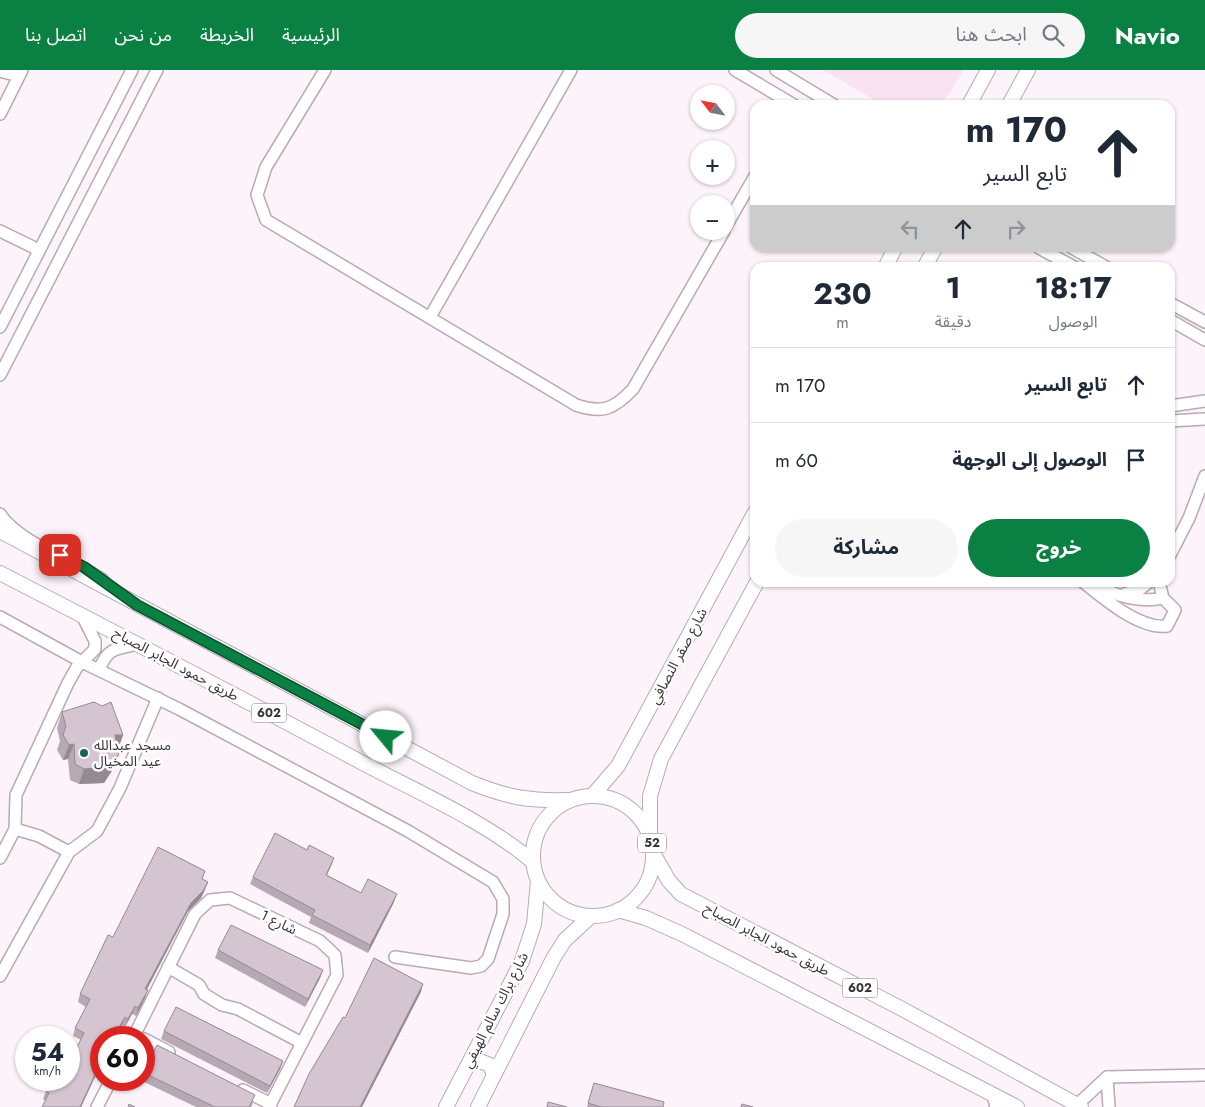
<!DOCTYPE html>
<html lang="ar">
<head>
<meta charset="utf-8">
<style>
	body { margin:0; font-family:Jost,"Noto Sans Arabic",sans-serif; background:#f6f6f7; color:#1f2937; direction:rtl; height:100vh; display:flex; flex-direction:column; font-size:19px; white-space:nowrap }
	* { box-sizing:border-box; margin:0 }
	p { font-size:16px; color:#747a83 }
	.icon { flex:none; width:28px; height:28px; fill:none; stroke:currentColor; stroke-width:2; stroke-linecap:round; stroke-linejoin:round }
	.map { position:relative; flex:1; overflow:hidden; direction:ltr }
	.sheet { position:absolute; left:750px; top:192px; width:425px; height:325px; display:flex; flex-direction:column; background:#fff; border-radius:15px; box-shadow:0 1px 4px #0004; direction:rtl }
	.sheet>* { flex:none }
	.guide { position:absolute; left:750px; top:30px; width:425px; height:152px; border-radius:15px; box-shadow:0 1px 4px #0004; direction:rtl; background:#fff; color:#1f2937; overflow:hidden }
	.needle { width:32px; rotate:302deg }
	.controls { position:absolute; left:690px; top:15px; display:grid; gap:10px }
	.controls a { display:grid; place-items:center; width:45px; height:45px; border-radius:50%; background:#fff; box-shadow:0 1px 4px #0004; font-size:25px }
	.speed { position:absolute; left:15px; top:956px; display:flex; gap:10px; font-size:25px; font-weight:700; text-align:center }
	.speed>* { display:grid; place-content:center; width:65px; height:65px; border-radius:50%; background:#fff; box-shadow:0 1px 4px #0004; line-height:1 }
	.speed small { font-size:12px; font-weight:400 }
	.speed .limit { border:8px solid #d22; background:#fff; color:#111 }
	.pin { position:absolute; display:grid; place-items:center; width:42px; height:42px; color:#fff; margin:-21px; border-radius:10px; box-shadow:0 2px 8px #0006 }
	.me { position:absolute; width:55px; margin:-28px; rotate:298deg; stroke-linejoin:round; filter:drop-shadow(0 0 4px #0008) }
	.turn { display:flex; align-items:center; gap:18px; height:105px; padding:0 25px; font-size:22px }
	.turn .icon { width:65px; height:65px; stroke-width:2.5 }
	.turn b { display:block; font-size:35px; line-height:42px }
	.lanes { display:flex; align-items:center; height:48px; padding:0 25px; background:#0003; justify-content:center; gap:25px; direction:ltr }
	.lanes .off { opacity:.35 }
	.eta { display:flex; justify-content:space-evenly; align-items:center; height:85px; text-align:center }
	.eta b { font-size:30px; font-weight:700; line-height:35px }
	.button { display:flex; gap:10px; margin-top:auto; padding:10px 25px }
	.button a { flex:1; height:58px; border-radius:30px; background:#0b8043; color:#fff; font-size:20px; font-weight:700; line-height:58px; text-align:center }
	.button a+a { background:#f6f6f7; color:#1f2937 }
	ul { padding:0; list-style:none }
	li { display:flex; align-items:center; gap:15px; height:75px; padding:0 25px; border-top:1px solid #e0e1e3 }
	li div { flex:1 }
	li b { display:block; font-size:19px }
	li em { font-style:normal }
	header { display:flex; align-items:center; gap:30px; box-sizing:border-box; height:70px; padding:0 25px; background:#0b8043; color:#fff }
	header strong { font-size:24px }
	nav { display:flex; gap:28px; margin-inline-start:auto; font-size:18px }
	.search { width:350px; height:45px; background:#f6f6f7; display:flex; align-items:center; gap:12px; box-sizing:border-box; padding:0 18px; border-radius:28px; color:#747a83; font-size:19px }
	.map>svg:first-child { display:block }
</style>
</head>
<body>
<header>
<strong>Navio</strong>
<div class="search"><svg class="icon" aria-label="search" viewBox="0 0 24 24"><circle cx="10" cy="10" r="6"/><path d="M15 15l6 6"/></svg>ابحث هنا</div>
<nav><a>الرئيسية</a><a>الخريطة</a><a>من نحن</a><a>اتصل بنا</a></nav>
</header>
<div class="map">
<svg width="1205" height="1037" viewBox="0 0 1205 1037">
	<rect width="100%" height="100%" fill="#fdf3fa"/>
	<!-- built -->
	<path fill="#f9e3f3" d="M823,0H963L950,23L937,35H883Z"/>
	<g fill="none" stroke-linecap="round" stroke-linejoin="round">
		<defs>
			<g id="minor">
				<path d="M325,0L266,97L257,125L266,150L576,335C603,344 614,339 633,319L724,161"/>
				<path d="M735,0L794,35"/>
				<path d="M776,0L834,35"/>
				<path d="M0,1L11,4L21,2"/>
				<path d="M0,44L22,0"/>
				<path d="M726,156L755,106"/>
				<path d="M0,161L39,180"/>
				<path d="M1039,178L1076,198"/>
				<path d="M1072,178L1108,198"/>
				<path d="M1170,233L1205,252"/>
				<path d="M430,247L571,0"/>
				<path d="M1170,250L1205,270"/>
				<path d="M0,257L132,0"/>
				<path d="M0,305L157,0"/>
				<path d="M1170,336L1205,331"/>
				<path d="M1170,351L1204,349"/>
				<path d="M0,444C18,472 74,491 103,510"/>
				<path d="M1170,485L1189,448L1205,406"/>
				<path d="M1083,512C1103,528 1140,560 1167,556L1175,540L1163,528L1159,512"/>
				<path d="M1096,512C1112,527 1142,533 1163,528"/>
				<path d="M1124,524L1139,520L1149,512"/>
				<path d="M0,547L82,592L179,639L408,761L493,812L503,829V844L488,889L481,896L471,898L395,887"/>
				<path d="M99,600C108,577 116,579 138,574"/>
				<path d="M15,759L39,766L69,782"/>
				<path d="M0,788L15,759L16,725L68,613L77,597L95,579V571L82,545"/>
				<path d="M168,897L199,915L204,924L222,935L238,939L302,973"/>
				<path d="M0,906L69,782L97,761L120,718L158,628"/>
				<path d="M133,968L195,844L210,830L230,828L320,871L335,885L337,905L269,1037"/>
				<path d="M144,969L169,982"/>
				<path d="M1107,1007L1109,1037"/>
				<path d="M243,1020L271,1034"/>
				<path d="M993,1025L996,1037"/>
				<path d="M1077,1035L1107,1007L1205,1005"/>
				<path d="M97,1037L111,1010"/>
			</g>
			<g id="major">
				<path d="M969,35L988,0"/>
				<path d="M1009,35L1028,0"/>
				<path d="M885,198L895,178"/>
				<path d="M924,198L935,178"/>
				<path d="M0,461L472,713C509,728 530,731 569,730"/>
				<path d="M0,503C120,565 240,627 359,691C413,720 487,752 533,792"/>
				<path d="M593,725L618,696L755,442"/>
				<circle cx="593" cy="786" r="60"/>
				<path d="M650,762V726L661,689L757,512"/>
				<path d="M653,783L669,811L681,824L904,940L1081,1037"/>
				<path d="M618,840L646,848L682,864L1017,1037"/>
				<path d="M472,988L490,995L494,1005"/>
				<path d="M446,1037L522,891L534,854L538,811"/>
				<path d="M478,1037L554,887L565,870L591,846"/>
			</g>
		</defs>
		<!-- minor casing -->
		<use href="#minor" stroke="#b9aab5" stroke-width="14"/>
		<!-- major casing -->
		<use href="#major" stroke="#b9aab5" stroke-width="16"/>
		<!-- minor -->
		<use href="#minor" stroke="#fff" stroke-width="11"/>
		<!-- major -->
		<use href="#major" stroke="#fff" stroke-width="14"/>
	</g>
	<!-- wall -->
	<g fill="#b7a9b4">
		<path d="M62,642L123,665L118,680L113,699L104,713L79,714L70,710L68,689L63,690L57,680L60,671L57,658Z"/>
		<path d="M331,796L327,805L361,823L394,832L368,883L309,853L311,847L250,814L253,807Z"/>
		<path d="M205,801L202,809L208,812L205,820L201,828L188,841L146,919L145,928L136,946L132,944L125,957L122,955L115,968H101V994L81,1037H42L46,1031L43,1029L46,1021L69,1010L81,970L73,966L75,958L86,937L78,932L80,924L113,867Z"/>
		<path d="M218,880L323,900L320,908L305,937L215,888Z"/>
		<path d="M164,961L283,991L280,999L267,1023L161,969Z"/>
		<path d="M144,999L253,1033L251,1037H196L140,1010H144Z"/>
		<path d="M594,1013L663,1037H587Z"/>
	</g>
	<!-- shaded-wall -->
	<g fill="#958a92">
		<path d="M115,665H123L117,681Z"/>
		<path d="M74,674L68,689L63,690L69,675Z"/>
		<path d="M119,684L113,699L104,713L79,714L84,699Z"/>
		<path d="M334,788L331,796L323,812L326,805Z"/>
		<path d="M208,812L201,828L188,841L143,927L145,919L191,833Z"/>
		<path d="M397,824L394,832L368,883L370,875Z"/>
		<path d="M323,900L320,908L305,937L308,929Z"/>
		<path d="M423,914L421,922L362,1037H360Z"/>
		<path d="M148,920L145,928L136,946L138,938Z"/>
		<path d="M135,936L132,944L125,957L128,949Z"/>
		<path d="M125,947L122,955L115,968H113Z"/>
		<path d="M283,991L280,999L267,1023L270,1016Z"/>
		<path d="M101,992V994L81,1037H80Z"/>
	</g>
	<!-- building -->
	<g fill="#d5c5d1" stroke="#958a92">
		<path d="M94,632L102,636L111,632L123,665H115L119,684L110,697L84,699L75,694L74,674L69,675L63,665L66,656L62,642Z"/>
		<path d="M275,763L307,780L309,775L334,788L326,805L361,823L368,809L397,824L370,875L312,845L315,840L253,807Z"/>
		<path d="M158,777L205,801L202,809L208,812L203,821L191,833L145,919L148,920L138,938L135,936L128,949L125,947L113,968H101V992L80,1037H42L49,1023L46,1021L51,1010H69V993L84,963L75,958L90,929L80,924L108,865L113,867Z"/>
		<path d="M231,855L323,900L308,929L218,880Z"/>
		<path d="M374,888L423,914L360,1037H294L309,1004L343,947L345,948Z"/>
		<path d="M176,937L283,991L270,1016L164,961Z"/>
		<path d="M157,975L255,1025L249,1037H215L144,1003V999Z"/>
		<path d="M594,1013L664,1032L663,1037H601L588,1033Z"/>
		<path d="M548,1032L567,1037H547Z"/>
		<path d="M129,1034L135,1037H128Z"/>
		<path d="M742,1034L753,1037H741Z"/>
	</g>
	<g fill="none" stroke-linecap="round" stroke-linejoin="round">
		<defs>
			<path id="route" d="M60,485L84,497L137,535L386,667"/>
		</defs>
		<!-- route casing -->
		<use href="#route" stroke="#07532c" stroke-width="12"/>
		<!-- route -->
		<use href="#route" stroke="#0b8043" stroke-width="9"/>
	</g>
	<!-- markers -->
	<circle fill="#18645c" stroke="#fff" stroke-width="2" cx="84" cy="683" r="5"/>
	<g text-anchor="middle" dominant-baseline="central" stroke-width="5" stroke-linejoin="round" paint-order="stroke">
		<!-- shield labels -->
		<g fill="#fff" stroke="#757174" stroke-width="1">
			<rect x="251.5" y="633.5" width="35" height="19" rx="4"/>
			<rect x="638" y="763.5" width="28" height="19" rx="4"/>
			<rect x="842.5" y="908.5" width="35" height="19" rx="4"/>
		</g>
		<g font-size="12" font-weight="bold" fill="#3a3438">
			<text x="269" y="643">602</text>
			<text x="652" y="773">52</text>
			<text x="860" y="918">602</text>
		</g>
		<!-- street labels -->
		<g font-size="14" fill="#3a3438" stroke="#fff">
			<text transform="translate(678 586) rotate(-62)">شارع صقر النصافي</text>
			<text transform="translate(176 594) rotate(28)">طريق حمود الجابر الصباح</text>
			<text transform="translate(279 852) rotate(26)">شارع 1</text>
			<text transform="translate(767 869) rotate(28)">طريق حمود الجابر الصباح</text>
			<text transform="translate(495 940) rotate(-63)">شارع براك سالم الهيفي</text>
		</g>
		<!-- poi labels -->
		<g font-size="14" fill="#3a3438" stroke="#fff" text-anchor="start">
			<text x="94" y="675">مسجد عبدالله<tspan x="94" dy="16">عيد المخيال</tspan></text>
		</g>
	</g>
</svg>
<div class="controls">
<a><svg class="needle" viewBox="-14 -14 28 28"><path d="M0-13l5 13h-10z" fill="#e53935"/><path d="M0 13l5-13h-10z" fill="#747a83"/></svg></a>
<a>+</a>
<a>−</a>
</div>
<div class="speed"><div>54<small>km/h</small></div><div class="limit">60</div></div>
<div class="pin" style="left:60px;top:485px;background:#d93025"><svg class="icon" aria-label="arrive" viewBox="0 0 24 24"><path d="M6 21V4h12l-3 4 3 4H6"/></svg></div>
<svg class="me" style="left:386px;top:667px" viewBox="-20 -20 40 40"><circle r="19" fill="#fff"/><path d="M0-13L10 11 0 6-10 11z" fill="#0b8043"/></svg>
<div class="guide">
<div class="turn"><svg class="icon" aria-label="ahead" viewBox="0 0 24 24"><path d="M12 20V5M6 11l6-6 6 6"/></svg><div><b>170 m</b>تابع السير</div></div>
<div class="lanes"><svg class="icon off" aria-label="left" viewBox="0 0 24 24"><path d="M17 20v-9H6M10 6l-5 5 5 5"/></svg><svg class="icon" aria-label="ahead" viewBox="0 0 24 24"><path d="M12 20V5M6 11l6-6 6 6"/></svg><svg class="icon off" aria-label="right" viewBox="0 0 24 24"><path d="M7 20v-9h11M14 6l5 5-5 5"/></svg></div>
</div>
<section class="sheet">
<div class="eta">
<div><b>18:17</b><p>الوصول</p></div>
<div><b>1</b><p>دقيقة</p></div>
<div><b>230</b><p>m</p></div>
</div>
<ul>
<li><svg class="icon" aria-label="ahead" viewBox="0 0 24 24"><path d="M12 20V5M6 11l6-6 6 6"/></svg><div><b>تابع السير</b></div><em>170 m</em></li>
<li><svg class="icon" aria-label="arrive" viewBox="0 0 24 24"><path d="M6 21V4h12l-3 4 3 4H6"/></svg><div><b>الوصول إلى الوجهة</b></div><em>60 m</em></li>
</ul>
<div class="button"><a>خروج</a><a>مشاركة</a></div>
</section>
</div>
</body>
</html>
